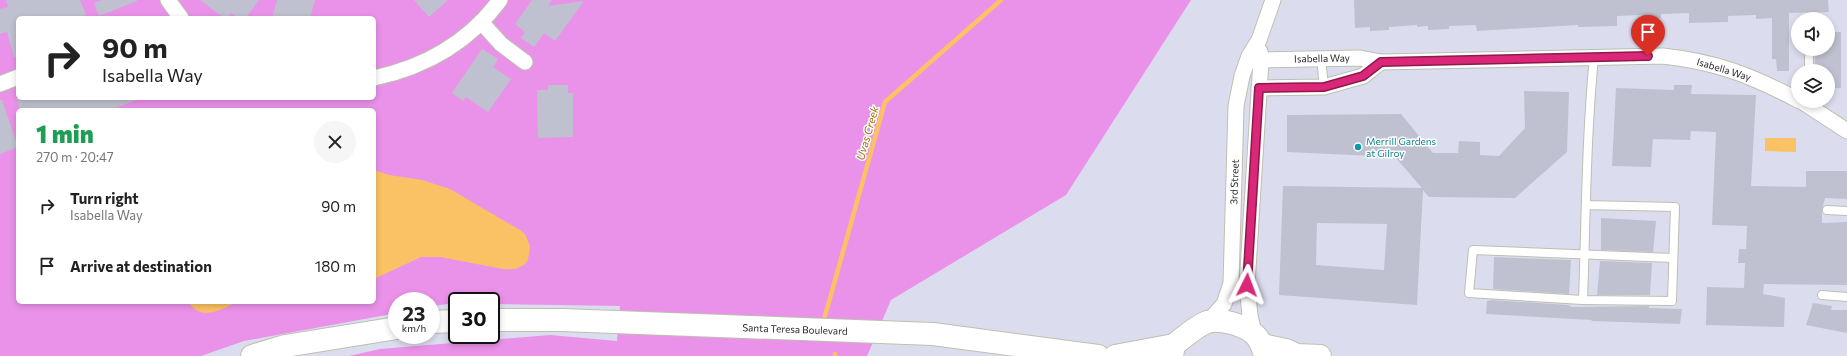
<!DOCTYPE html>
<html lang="en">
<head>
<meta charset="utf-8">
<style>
	body { margin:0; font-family:Commissioner,sans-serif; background:#f6f6f6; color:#222; height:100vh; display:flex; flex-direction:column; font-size:15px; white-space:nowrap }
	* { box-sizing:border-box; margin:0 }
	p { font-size:13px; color:#767676 }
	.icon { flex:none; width:22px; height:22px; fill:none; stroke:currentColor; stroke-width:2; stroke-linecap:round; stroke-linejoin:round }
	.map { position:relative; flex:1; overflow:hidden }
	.panel { position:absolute; left:16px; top:108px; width:360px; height:196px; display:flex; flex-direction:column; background:#fff; border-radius:6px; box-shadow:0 2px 6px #0003 }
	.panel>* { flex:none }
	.banner { position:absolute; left:16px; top:16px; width:360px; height:84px; border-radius:6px; box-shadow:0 2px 6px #0003; background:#fff; color:#222; overflow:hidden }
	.tools { position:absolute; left:1791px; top:12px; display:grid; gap:8px }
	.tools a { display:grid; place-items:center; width:44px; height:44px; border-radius:50%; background:#fff; box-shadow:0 2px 6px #0003; font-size:20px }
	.speed { position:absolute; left:388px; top:292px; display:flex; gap:8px; font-size:20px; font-weight:700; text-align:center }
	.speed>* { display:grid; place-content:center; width:52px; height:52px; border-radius:50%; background:#fff; box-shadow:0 2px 6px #0003; line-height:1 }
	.speed small { font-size:10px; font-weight:400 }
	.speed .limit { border:2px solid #111; border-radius:6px; background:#fff; color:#111 }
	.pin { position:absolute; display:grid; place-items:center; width:34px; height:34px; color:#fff; margin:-41px -17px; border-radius:50% 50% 50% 0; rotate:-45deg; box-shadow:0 0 4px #0007 }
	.pin .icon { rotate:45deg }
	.me { position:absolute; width:44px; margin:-22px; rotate:3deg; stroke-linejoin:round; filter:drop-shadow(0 0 3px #0008) }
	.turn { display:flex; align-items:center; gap:14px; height:84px; padding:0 20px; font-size:18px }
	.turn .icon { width:52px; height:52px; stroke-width:2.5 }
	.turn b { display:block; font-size:28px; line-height:34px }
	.round { display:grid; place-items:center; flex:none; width:42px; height:42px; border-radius:21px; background:#f6f6f6 }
	.head { display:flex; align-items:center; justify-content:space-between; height:68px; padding:0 20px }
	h1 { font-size:24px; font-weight:800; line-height:30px; color:#1e9e55 }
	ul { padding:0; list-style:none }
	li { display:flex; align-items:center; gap:12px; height:60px; padding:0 20px }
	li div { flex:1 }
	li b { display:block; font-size:15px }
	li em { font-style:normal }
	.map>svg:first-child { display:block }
</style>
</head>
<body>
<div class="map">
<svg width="1847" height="356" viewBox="0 0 1847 356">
	<rect width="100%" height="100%" fill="#dbddee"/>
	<!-- green -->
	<path fill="#ea92e9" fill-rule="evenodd" d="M0,0H1191L1066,195L891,300L867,356H349L380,349L550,335L617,341L620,306L491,304V301H457V303L431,306V301H397V313L244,341L201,356H0ZM18,18H374V98H18ZM18,110H374V302H18Z"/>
	<!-- water -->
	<g fill="#fac264">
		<path d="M1765,138H1796V152L1765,151Z"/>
		<path d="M374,170L389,175L422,180L450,189L520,230L525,234L530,246L528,260L524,265L515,269H503L440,257H421L374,279Z"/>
		<path d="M189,302H235C222,311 199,321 189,302Z"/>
	</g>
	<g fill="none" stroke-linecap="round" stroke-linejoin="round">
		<!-- stream -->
		<g stroke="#fac264" stroke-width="4.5">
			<path d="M825,316L885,102L1001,0"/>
			<path d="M835,356V354"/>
		</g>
	</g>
	<!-- building -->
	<g fill="#c0c1d0" fill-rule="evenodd">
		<path d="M6,0H80L86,15L77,18H18V57H14L7,32L0,34V9L8,7Z"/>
		<path d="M103,0H137V1L99,16L94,3Z"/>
		<path d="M200,0H259L246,18H238L231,13L228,18H224Z"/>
		<path d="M277,0H315L310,18H272Z"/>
		<path d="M414,0H448L429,17Z"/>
		<path d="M532,0H552L548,6L584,1L555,41L544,33L534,47L521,38L525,32L515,24Z"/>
		<path d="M1354,0H1828L1829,12L1789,13V71H1777L1776,59H1772V18L1756,19V15L1728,16V22L1689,23V13L1661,14V18L1642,19V15L1617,16V26L1578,27V25L1477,31L1476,25L1449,26V29L1428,30V26L1417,27V25L1389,27V30L1370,31V27L1355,28Z"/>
		<path d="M1828,32H1841V88H1828V71H1815V49H1828Z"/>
		<path d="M482,49L498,59L493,67L511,79L488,112L466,97L463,101L452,93Z"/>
		<path d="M548,85H568V93H573V137L538,138L537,90H548Z"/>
		<path d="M1674,85H1692L1691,94L1756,95L1751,186L1806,187V171H1847V199L1825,198L1822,210V223L1847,222V285L1764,284L1763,294L1785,298L1784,327L1706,325L1707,287L1744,288L1745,263H1738L1739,249H1746L1747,226L1712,225L1716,132L1691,131L1690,140L1653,139L1651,167L1612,166L1616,88L1674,90Z"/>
		<path d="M1524,91L1569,92L1567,152L1515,198L1429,197L1423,190L1417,305L1279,295L1283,186L1422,188L1395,157L1287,152V115L1401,114L1433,153H1458L1459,141L1480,142V155L1499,156L1525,128ZM1317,223L1387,224L1384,270L1316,265Z"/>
		<path d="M16,98H139V99L110,110H20Z"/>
		<path d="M0,100H2L18,147L0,154Z"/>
		<path d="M1601,218L1656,221L1653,252L1601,250Z"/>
		<path d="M1494,257L1571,260L1569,294L1493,289Z"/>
		<path d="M1600,261L1652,263L1650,295H1597Z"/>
		<path d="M1492,300L1568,305L1572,307L1649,306V308L1682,309L1680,324L1591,321L1592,320L1486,314L1487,301Z"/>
		<path d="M1813,303L1832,306L1831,310H1847V333L1806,325Z"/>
	</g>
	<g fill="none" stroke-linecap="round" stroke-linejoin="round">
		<defs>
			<g id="lane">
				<path d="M1321,58L1324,87"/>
				<path d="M1809,71V57"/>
				<path d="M1586,205L1675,207L1672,301L1583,300C1586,219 1586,138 1594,57"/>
				<path d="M1827,210L1847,211"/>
				<path d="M1822,295L1847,297"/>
				<path d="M1583,300L1469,293L1473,250L1673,258"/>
			</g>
			<g id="street">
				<path d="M168,0L181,18"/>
				<path d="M482,23L501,44L525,62"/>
				<path d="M1261,60L1360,58L1381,62L1663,56C1717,62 1750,75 1798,100"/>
				<path d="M374,78C425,67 469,42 500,0"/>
				<path d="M0,84L18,77"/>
				<path d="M1259,88L1324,87L1363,76L1381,62"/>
				<path d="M1801,101L1847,131"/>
				<path d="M1208,322L1224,304L1231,283L1236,106L1242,76L1249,56L1259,40L1273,0"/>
				<path d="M1254,333L1250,316L1247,285L1261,60L1260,51"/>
			</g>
			<g id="secondary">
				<path d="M491,320H562L933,334L1098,356"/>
				<path d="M431,322L457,321"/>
				<path d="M1262,345L1286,350L1297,355L1320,356"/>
				<path d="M252,356L285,346L397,328"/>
				<path d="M1115,356L1174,345"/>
				<path d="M1172,356L1174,345C1184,337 1195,327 1207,322C1219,318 1245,325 1254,334C1261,340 1263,348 1265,356"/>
			</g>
		</defs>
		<!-- lane casing -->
		<use href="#lane" stroke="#bdc0af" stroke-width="10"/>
		<!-- street casing -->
		<use href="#street" stroke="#bdc0af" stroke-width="17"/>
		<!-- secondary casing -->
		<use href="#secondary" stroke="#bdc0af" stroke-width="24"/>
		<!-- lane -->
		<use href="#lane" stroke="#fff" stroke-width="8"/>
		<!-- street -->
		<use href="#street" stroke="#fff" stroke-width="15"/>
		<!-- secondary -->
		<use href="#secondary" stroke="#fff" stroke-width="22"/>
	</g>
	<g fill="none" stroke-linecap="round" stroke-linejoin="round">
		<defs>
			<path id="route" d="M1247,285L1259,88L1324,87L1363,76L1381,62L1648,56"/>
		</defs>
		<!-- route casing -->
		<use href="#route" stroke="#8e194d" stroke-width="10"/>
		<!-- route -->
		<use href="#route" stroke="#db2777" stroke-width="7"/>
	</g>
	<!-- markers -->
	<circle fill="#0f9aa8" stroke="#fff" stroke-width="1.5" cx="1358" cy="147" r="4"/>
	<g text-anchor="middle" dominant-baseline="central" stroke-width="3" stroke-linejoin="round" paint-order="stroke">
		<!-- street labels -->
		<g font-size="10" fill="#2b2b2b" stroke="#fff">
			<text transform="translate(1322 58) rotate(-1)">Isabella Way</text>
			<text transform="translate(1724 69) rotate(17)">Isabella Way</text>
			<text transform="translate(1234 182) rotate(-88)">3rd Street</text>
			<text transform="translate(795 329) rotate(2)">Santa Teresa Boulevard</text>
		</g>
		<!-- culture labels -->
		<g font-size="10" fill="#0d838f" stroke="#fff" text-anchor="start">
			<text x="1366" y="141">Merrill Gardens<tspan x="1366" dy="12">at Gilroy</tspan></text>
		</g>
		<!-- water labels -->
		<g font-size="11" font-style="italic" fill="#9b6d02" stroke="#fff">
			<text transform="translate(867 133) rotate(-74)">Uvas Creek</text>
		</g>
	</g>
</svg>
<div class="tools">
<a><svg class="icon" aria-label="sound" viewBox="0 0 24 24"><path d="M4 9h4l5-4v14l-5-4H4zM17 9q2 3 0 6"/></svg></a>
<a><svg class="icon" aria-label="layers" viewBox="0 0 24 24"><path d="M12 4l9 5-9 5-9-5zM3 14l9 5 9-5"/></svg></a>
</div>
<div class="speed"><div>23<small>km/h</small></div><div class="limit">30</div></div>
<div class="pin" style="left:1648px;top:56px;background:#d93025"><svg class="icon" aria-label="arrive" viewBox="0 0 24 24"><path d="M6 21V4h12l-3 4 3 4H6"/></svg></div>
<svg class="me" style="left:1247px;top:285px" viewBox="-20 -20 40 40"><path d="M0-17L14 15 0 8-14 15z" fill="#db2777" stroke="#fff" stroke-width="4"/></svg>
<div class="banner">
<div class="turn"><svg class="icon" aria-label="right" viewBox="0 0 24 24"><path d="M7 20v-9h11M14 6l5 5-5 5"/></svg><div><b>90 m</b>Isabella Way</div></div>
</div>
<section class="panel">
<div class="head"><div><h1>1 min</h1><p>270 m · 20:47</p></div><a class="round"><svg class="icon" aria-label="close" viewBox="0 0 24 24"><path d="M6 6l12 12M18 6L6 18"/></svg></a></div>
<ul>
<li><svg class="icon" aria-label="right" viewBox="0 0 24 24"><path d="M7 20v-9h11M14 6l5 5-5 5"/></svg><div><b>Turn right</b><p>Isabella Way</p></div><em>90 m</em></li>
<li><svg class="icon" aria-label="arrive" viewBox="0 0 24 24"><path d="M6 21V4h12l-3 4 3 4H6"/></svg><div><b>Arrive at destination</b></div><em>180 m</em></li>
</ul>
</section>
</div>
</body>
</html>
